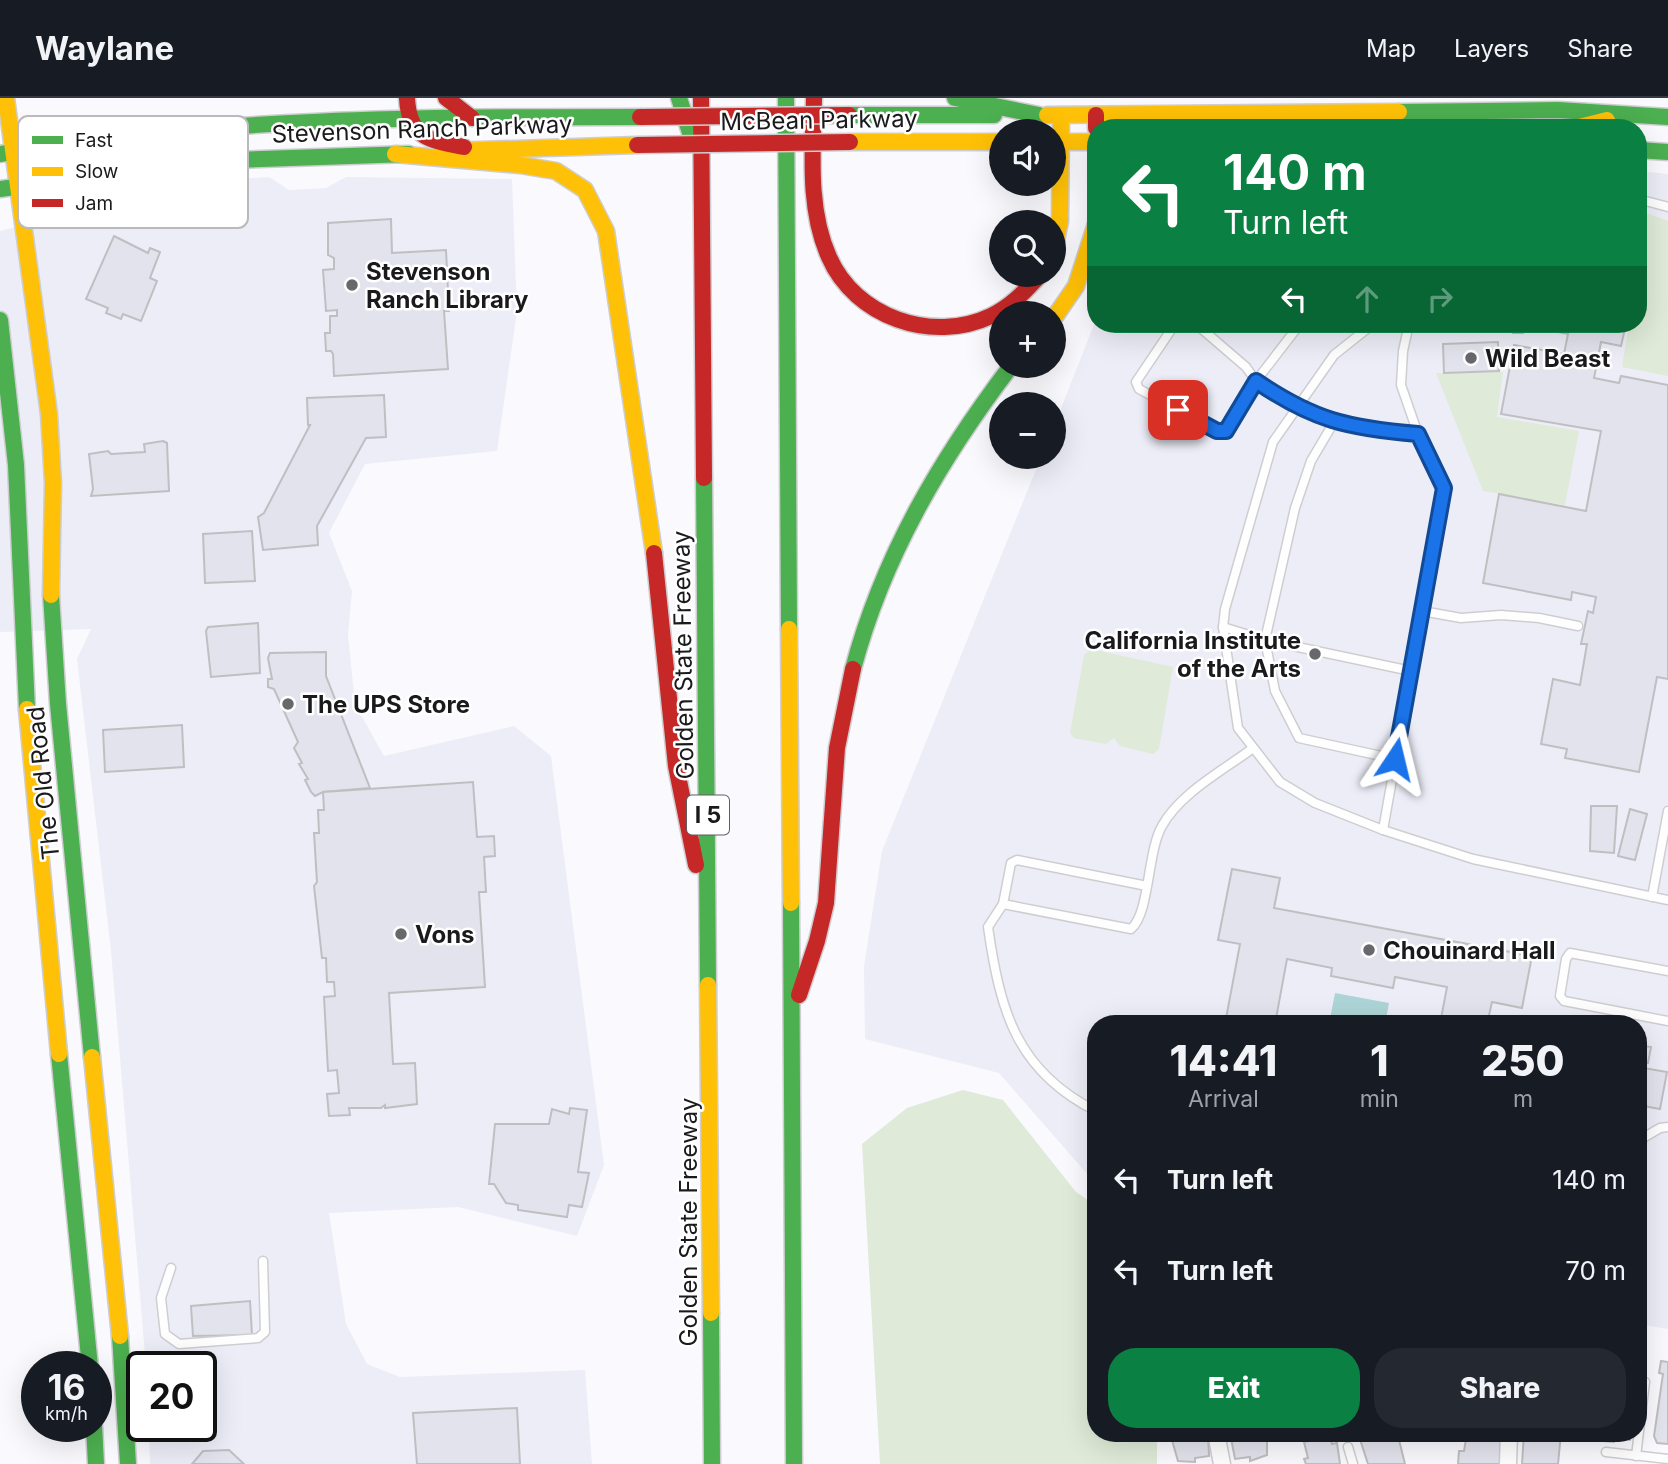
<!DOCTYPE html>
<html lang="en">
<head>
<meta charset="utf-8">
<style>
	body { margin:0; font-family:Inter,sans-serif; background:#242831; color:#f1f3f6; height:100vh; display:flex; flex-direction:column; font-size:26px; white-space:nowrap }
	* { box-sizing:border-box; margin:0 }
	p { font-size:23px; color:#9ea1a6 }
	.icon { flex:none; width:38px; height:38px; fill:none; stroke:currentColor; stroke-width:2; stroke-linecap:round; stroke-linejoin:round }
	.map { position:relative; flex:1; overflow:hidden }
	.side { position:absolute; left:1087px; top:917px; width:560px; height:427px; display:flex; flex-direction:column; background:#171b24; border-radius:28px; box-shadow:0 7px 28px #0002 }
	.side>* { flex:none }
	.guide { position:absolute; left:1087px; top:21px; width:560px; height:214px; border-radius:28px; box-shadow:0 7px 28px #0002; background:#0b8043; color:#fff; overflow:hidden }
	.fabs { position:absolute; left:989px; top:21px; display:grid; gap:14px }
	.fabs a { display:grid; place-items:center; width:77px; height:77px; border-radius:50%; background:#171b24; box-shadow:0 7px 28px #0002; font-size:35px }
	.speed { position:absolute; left:21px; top:1253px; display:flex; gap:14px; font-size:35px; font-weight:700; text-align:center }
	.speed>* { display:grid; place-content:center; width:91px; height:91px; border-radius:50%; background:#171b24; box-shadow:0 7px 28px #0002; line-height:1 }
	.speed small { font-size:18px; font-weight:400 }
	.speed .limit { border:4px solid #111; border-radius:10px; background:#fff; color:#111 }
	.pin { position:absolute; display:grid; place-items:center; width:60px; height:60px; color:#fff; margin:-30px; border-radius:14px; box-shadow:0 4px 10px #0006 }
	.me { position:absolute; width:77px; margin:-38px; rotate:10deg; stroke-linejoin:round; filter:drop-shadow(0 0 5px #0008) }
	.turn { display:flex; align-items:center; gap:24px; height:147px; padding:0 21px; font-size:32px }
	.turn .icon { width:91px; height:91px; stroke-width:2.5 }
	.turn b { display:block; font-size:49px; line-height:60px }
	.lanes { display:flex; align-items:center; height:66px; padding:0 21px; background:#0003; justify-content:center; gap:35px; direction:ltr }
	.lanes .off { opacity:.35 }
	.eta { display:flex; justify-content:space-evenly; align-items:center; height:119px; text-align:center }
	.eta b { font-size:42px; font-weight:800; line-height:49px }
	.action { display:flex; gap:14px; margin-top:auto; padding:14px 21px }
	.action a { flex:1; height:80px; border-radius:28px; background:#0b8043; color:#fff; font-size:28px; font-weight:800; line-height:80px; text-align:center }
	.action a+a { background:#242831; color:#f1f3f6 }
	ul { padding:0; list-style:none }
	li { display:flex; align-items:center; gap:21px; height:91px; padding:0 21px }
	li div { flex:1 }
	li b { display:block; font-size:26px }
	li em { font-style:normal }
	header { display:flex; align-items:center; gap:42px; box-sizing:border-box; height:98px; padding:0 35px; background:#171b24; border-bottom:2px solid #363941 }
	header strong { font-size:33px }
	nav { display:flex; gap:38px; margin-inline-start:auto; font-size:24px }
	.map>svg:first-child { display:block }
</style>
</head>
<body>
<header>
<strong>Waylane</strong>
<nav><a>Map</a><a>Layers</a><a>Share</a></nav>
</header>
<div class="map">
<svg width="1668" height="1366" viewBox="0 0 1668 1366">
	<rect width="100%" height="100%" fill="#f9f9fe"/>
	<!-- built -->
	<g fill="#ededf8">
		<path d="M1638,73L1668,76V1231L1638,1226V926H1096L1095,1085L999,975L865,941L864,868L882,753L1041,359H1054V328L1095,224L1638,226Z"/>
		<path d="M269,79L289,92L326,90L346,79L512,81L517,213L497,353L365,366L329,435L352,493L348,537L355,606L384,658L514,628L551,658L604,1067L577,1138L458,1109L329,1115L346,1226L367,1266L400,1279L585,1272L592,1366H150L149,1328H201V1269H146L111,853L77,561L91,531L0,534V133L59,118L68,107L94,95L187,84Z"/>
	</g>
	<!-- green -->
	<g fill="#dfead8">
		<path d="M1646,115L1668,123V278L1622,269L1629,226H1638V168Z"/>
		<path d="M1503,274L1497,319L1579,333L1565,407L1483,393L1436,275Z"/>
		<path d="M1091,551L1173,569L1159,651L1153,656L1120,648L1114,640L1106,646L1074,640L1070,635L1084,557Z"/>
		<path d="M963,992L1003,1002L1076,1094L1095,1107L1096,1335H1157V1366H880L862,1046L907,1010Z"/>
	</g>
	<!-- water -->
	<path fill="#add5d7" d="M1335,895L1389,905L1385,926H1329Z"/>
	<!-- building -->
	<g fill="#e3e3ed" stroke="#bfbfc2" stroke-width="2">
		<path d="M391,121L392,155L446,152L449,213H444L448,271L334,278L333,256L331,253H326L325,235H330V218H337V212L326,213L323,172L334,171V160L328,157V125Z"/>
		<path d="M114,138L148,155L150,150L160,154L150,180L157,183L141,223L123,216L121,221L106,215L108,210L86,201Z"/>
		<path d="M1506,226H1524L1528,229L1523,235H1513L1507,231Z"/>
		<path d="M1549,226H1626L1621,248L1601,244L1594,280L1619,285L1621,278L1668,287V581L1657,579L1639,674L1565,660L1567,651L1541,646L1553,581L1580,587L1587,546H1581L1588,513L1593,515L1596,499L1572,494L1571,502L1483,485L1499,396L1586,413L1601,333L1501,316L1514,247L1564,256L1568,236L1548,232Z"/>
		<path d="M1498,244L1499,273L1444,275L1443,246Z"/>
		<path d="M384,297L386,339L366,340L317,428L318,447L263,452L258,419L264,415L310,327H308L307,300Z"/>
		<path d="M163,343L167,345L169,393L91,398L93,391L89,356L108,353L111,356L145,354L144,346Z"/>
		<path d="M252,433L255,483L205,485L203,436Z"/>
		<path d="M258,525L260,575L211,579L206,533L208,529Z"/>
		<path d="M326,554V578L370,690L323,694L315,698L311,694L305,682L308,681L299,666L302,665L294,650L298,644L274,591L268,589V581H272L268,560L270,555Z"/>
		<path d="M182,627L184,669L105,674L103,632Z"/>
		<path d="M473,684L477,739L494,738L495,758L484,759L486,794H479L485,889L389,895L393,966L415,965L417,1006L385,1010V1007L381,1010H349L350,1017L329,1018L327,996L339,995L337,972L328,973L324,899L335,898L334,884H327L326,860H322L314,788L317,784L314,735H319L318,712H324L323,694Z"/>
		<path d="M1591,708H1617L1614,755L1590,753Z"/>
		<path d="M1630,711L1647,716L1635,762L1618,758Z"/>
		<path d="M1232,771L1280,780L1274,810L1532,858L1522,910L1492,904L1487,926H1440L1447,889L1395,879L1393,890L1331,878L1332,870L1287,861L1275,926H1225L1240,846L1218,842Z"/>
		<path d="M1638,947L1651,949L1648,965L1638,963Z"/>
		<path d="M1638,969L1667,974L1660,1011L1638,1007Z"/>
		<path d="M570,1010L587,1012L578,1074L589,1075L582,1109L569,1107L567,1119L518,1112V1107L506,1105L494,1086H489L495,1026H549L552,1011L569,1016Z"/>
		<path d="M250,1203L252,1237L193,1238L191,1208Z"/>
		<path d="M1661,1263L1668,1264V1346L1657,1345L1654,1338L1663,1276L1659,1275Z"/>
		<path d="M517,1310L520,1366H417L413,1315Z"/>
		<path d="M1170,1335H1208L1209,1358L1195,1360V1364L1178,1363Z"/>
		<path d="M1230,1335H1267V1357L1250,1363V1359L1235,1361Z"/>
		<path d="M1329,1335L1332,1346L1337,1345L1340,1366H1306L1304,1361L1308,1360L1304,1344L1313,1342L1311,1337Z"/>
		<path d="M1358,1335L1398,1338L1405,1366H1368Z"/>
		<path d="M1467,1335H1502L1501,1366H1458L1459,1353H1464Z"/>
		<path d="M1561,1335L1558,1366H1522L1524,1335Z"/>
		<path d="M1599,1335H1632L1630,1342L1615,1340L1614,1344L1603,1343Z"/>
		<path d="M229,1352L244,1366H192L203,1353Z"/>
	</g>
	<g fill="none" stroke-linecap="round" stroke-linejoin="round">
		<defs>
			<g id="lane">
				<path d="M1638,101L1668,109"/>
				<path d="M1175,226L1136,284L1139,291L1217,333H1226L1256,283L1300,226"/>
				<path d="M1196,226L1246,269L1256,283L1295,311"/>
				<path d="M1373,226L1334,257L1273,344L1225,511L1223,529L1238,630L1280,684L1315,705L1383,732L1473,761L1668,802"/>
				<path d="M1297,308L1362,332L1418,336"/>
				<path d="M1334,324L1311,363L1295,410L1265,542L1275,593L1299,640L1395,661"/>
				<path d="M1422,513L1461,520L1501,517L1539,520L1578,528"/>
				<path d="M1223,529L1265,542L1411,573"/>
				<path d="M1383,732L1444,390L1418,336L1401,287L1403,253L1409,226"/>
				<path d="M1147,788L1017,762L1011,765L1003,806L1131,831C1150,815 1147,754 1162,728C1180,695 1224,672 1253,650"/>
				<path d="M1652,799L1668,713"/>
				<path d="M1003,806L988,829C1000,912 1016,973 1096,1013"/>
				<path d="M1668,873L1570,855L1566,861L1560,898L1564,903L1668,923"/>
				<path d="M1638,1043L1660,1030L1668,1029"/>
				<path d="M171,1170L161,1200L165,1236L179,1246L258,1240L265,1234L263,1163"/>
				<path d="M1348,1349L1353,1366"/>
				<path d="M1606,1354L1668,1361"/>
				<path d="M1636,1358L1645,1284"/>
			</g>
			<g id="street">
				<path d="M1216,1335L1222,1366"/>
				<path d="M1508,1366L1509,1335"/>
			</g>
			<g id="fast">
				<path d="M679,0L693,44"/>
				<path d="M786,0L789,531"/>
				<path d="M955,0L1039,17"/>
				<path d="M1399,14L1558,12L1668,19"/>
				<path d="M849,17H994"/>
				<path d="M1638,52L1668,54"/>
				<path d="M0,56C212,19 425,19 640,19"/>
				<path d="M0,91L203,63L409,56"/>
				<path d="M0,222L16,367L27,611"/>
				<path d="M704,380L708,887"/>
				<path d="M51,497L58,606L92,959"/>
				<path d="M853,571C883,458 941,360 1011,268"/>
				<path d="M791,805L794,1366"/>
				<path d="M59,956L90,1269"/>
				<path d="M711,1215L712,1366"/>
				<path d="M120,1238L128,1366"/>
				<path d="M94,1328L96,1366"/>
			</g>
			<g id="slow">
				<path d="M6,0L49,316L53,385L51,497"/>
				<path d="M1047,17L1399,14"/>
				<path d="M1575,30L1607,22"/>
				<path d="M850,44H1001"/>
				<path d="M1054,44H1096"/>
				<path d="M451,53L637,47"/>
				<path d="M395,56L520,67L556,73L585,92L606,133L654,455"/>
				<path d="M1054,151L1060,123L1061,18"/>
				<path d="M1054,220L1076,188L1096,126"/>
				<path d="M789,531L791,805"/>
				<path d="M27,611L59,956"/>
				<path d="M708,887L711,1215"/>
				<path d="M92,959L120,1238"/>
			</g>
			<g id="jam">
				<path d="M407,0C409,40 429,42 464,49"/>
				<path d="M446,0L472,20"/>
				<path d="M701,0L704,380"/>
				<path d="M814,0C813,52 807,110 829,159C855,219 932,246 991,218C1012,208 1025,193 1040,177"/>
				<path d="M1096,17V30"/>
				<path d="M654,455L676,668L696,767"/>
				<path d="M799,897L817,843L826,805L837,650L853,571"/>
			</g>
		</defs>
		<!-- lane casing -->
		<use href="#lane" stroke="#ceced1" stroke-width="11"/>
		<!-- street casing -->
		<use href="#street" stroke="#ceced1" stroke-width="19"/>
		<!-- fast casing -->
		<use href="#fast" stroke="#ceced1" stroke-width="19"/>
		<!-- slow casing -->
		<use href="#slow" stroke="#ceced1" stroke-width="19"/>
		<!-- jam casing -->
		<use href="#jam" stroke="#ceced1" stroke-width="19"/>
		<!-- lane -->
		<use href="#lane" stroke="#fefeff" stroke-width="8"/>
		<!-- street -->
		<use href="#street" stroke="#fefeff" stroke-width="16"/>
		<!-- fast -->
		<use href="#fast" stroke="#4caf50" stroke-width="16"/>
		<!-- slow -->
		<use href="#slow" stroke="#ffc107" stroke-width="16"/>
		<!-- jam -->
		<use href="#jam" stroke="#c62828" stroke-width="16"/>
		<defs>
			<g id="jam-bridge">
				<path d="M640,19L849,17"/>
				<path d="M637,47L850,44"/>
			</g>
		</defs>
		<!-- jam-bridge casing -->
		<use href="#jam-bridge" stroke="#ceced1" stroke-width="19" stroke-linecap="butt"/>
		<!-- jam-bridge -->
		<use href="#jam-bridge" stroke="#c62828" stroke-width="16"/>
	</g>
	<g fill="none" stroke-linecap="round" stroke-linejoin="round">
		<defs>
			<path id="route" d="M1178,312L1217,333H1226L1256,283C1313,322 1347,330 1418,336L1444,390L1395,661"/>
		</defs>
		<!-- route casing -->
		<use href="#route" stroke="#114b97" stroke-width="18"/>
		<!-- route -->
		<use href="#route" stroke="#1a73e8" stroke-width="12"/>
	</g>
	<!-- markers -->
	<g fill="#68686c" stroke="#fff" stroke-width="2.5">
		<circle cx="352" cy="187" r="7"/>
		<circle cx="1471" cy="260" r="7"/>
		<circle cx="1315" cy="556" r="7"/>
		<circle cx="288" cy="606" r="7"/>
		<circle cx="401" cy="836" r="7"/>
		<circle cx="1369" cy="852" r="7"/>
	</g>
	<g text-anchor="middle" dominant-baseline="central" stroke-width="5" stroke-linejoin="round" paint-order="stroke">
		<!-- shield labels -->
		<rect fill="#fff" stroke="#5f5f61" stroke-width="2" x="687" y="697.5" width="42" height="39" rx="5"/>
		<g font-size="23" font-weight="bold" fill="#1a1a1d">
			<text x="708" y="717">I 5</text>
		</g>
		<!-- street labels -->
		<g font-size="24" fill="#1a1a1d" stroke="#fff">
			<text transform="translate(819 22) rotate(-1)">McBean Parkway</text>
			<text transform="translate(422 31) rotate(-2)">Stevenson Ranch Parkway</text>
			<text transform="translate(683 557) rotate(-91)">Golden State Freeway</text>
			<text transform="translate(43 685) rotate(-96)">The Old Road</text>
			<text transform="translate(688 1124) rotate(-90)">Golden State Freeway</text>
		</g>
		<!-- poi labels -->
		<g font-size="24" font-weight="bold" fill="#1a1a1d" stroke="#fff" text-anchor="start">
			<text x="366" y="173">Stevenson<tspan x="366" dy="28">Ranch Library</tspan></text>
			<text x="1485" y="260">Wild Beast</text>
			<text x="1301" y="542" text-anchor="end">California Institute<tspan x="1301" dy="28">of the Arts</tspan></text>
			<text x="302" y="606">The UPS Store</text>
			<text x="415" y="836">Vons</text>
			<text x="1383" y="852">Chouinard Hall</text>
		</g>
	</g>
	<!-- legend -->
	<rect x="18" y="18" width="230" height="112" rx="10" fill="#fff" stroke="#bababb" stroke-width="2"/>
	<rect x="32" y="38" width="31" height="8" fill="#4caf50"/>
	<rect x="32" y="69" width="31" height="9" fill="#ffc107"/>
	<rect x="32" y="101" width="31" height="8" fill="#c62828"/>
	<g font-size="19" fill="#1a1a1d">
		<text x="75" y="49">Fast</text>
		<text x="75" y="80">Slow</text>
		<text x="75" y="112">Jam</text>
	</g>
</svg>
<div class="fabs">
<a><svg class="icon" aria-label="sound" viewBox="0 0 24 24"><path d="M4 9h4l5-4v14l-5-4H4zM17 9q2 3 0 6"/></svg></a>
<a><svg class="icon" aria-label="search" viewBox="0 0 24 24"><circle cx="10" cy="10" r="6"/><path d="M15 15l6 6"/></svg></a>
<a>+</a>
<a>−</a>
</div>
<div class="speed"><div>16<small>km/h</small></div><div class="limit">20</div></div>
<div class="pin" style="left:1178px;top:312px;background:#d93025"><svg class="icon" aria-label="arrive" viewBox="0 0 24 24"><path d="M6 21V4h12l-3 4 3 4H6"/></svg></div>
<svg class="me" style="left:1395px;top:661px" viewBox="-20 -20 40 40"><path d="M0-17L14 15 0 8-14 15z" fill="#1a73e8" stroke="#fff" stroke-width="4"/></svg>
<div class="guide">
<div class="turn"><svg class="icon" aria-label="left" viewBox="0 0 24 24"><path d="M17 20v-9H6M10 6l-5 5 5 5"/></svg><div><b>140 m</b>Turn left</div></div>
<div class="lanes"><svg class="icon" aria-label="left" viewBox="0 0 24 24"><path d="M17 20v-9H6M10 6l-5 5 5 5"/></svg><svg class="icon off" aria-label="ahead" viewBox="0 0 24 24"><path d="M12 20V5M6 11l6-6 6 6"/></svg><svg class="icon off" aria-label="right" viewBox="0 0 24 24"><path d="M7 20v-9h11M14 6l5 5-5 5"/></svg></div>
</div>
<section class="side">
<div class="eta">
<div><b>14:41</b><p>Arrival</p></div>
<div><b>1</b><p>min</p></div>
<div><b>250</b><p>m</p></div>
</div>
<ul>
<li><svg class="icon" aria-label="left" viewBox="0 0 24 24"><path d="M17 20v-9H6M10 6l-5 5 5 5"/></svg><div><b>Turn left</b></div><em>140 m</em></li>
<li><svg class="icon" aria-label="left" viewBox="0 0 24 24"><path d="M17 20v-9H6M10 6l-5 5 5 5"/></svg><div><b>Turn left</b></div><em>70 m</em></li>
</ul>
<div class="action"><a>Exit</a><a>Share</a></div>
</section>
</div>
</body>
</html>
